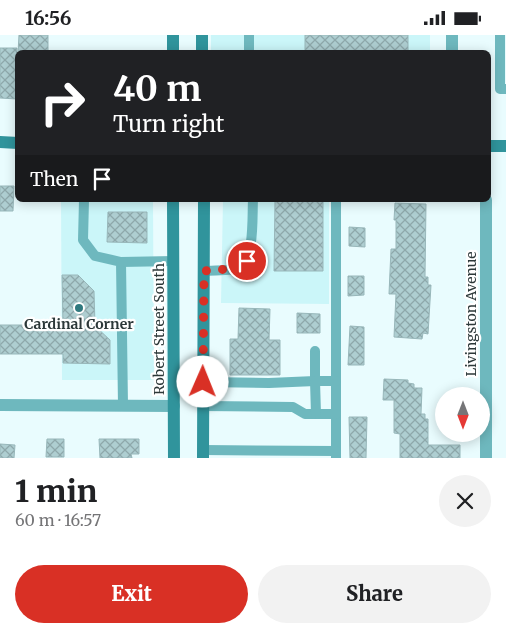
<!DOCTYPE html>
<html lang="en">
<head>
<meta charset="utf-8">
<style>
	body { margin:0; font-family:Merriweather,serif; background:#f2f2f2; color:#202124; height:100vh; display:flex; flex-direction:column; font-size:19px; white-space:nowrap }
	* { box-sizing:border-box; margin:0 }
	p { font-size:16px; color:#757577 }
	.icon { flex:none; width:28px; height:28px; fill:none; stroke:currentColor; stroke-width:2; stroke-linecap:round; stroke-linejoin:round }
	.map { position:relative; height:423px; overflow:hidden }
	.details { display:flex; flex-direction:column; background:#fff; flex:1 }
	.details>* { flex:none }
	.guide { position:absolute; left:15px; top:15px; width:476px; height:152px; border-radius:8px; box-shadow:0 2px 12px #0003; background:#202124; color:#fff; overflow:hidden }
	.needle { width:32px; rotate:180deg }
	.fabs { position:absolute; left:435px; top:352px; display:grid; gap:10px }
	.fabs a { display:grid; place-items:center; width:55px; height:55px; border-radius:50%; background:#fff; box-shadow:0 2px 12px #0003; font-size:25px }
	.pin { position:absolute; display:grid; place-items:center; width:42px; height:42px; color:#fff; margin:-21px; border:2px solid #fff; border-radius:50%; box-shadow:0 1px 5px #0007 }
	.me { position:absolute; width:55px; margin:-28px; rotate:1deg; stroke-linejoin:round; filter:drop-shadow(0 0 4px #0008) }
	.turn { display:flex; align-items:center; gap:18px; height:105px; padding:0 15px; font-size:22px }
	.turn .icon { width:65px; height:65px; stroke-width:2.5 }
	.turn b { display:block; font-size:35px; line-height:42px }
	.then { display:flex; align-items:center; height:48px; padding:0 15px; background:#0003; gap:10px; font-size:19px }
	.round { display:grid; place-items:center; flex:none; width:52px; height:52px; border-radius:26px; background:#f2f2f2 }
	.headline { display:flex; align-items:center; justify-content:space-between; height:85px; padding:0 15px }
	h1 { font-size:30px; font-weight:800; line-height:38px }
	.action { display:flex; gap:10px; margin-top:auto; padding:10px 15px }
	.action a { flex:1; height:58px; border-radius:30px; background:#d93025; color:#fff; font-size:20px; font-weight:800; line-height:58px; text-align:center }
	.action a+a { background:#f2f2f2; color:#202124 }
	.status { display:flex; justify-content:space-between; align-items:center; height:35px; padding:0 25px; background:#fff; direction:ltr }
	.status svg { height:14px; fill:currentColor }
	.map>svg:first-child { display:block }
</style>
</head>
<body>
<div class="status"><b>16:56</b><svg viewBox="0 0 49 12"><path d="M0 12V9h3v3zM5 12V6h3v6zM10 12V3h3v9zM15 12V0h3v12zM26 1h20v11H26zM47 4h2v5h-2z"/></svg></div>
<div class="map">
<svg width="506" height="423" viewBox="0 0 506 423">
	<defs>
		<pattern id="building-cross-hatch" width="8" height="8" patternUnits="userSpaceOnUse" patternTransform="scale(1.25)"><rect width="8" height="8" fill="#aeced1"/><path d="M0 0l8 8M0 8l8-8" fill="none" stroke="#8ea8ab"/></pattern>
	</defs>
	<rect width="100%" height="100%" fill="#e9fcfe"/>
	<!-- built -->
	<g fill="#cbf6f9">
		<path d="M211,0H430V17L211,18Z"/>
		<path d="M61,165H153L154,345H62Z"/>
		<path d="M223,165H329V269L221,268Z"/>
	</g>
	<!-- building -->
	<g fill="url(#building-cross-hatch)" stroke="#98b7ba">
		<path d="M19,0H48V18H18Z"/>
		<rect x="305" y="0" width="103" height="18"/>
		<path d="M0,13H17V64L0,63Z"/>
		<path d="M0,151H14L13,176H0Z"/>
		<path d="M275,165H323V236H274Z"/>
		<path d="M395,168L426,169L425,242H428V250H431L428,299L423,298L422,304L394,302L396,259H389L391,214H396V185H394Z"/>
		<path d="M108,177H147V208L107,207Z"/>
		<path d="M349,192L365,193V212L349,211Z"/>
		<path d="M62,240H78L94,256L95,291L110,305V329L63,328V319H0V290H63Z"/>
		<path d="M348,241H364V260L348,261Z"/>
		<path d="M239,273L270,274L269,305H280V340H230V304H238Z"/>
		<path d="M297,278L320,279V298H297Z"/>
		<path d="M350,291L364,292V330H348Z"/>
		<path d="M384,344L408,345V348L414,349V353H422L421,379H425V384H428V410H460V423H400V399L394,398V365H383Z"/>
		<path d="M349,382H367L366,423H350Z"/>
		<path d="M47,404H64V422H46Z"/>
		<path d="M99,404H139V419H131L132,423H100Z"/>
		<path d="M0,409L15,410L14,423H0Z"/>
	</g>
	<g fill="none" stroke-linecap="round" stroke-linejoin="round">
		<!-- lane -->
		<g stroke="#6eb8be" stroke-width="10">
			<path d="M249,0V18"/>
			<path d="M500,0V54H506"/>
			<path d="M84,165L83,205L95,221L121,227L123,371"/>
			<path d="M336,165V423"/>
			<path d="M121,227L174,226"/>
			<path d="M204,236C211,235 234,236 239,233C255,225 252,180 253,165"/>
			<path d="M203,347L269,348L315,346V316"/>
			<path d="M203,371L293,372L305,379H336"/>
			<path d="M316,379L315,346H336"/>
			<path d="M203,415L336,416"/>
		</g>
		<!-- street -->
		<g stroke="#6eb8be" stroke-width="12">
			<path d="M452,0V18"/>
			<path d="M486,165V423"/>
			<path d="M0,370L174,371"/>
		</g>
		<!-- secondary -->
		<g stroke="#30949c" stroke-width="12">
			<path d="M173,0V18"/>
			<path d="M202,0V18"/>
			<path d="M0,107L18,108"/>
			<path d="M489,111H506"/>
			<path d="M173,165L174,423"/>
			<path d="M203,423L204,165"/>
		</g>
	</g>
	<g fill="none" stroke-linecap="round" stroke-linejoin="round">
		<!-- route -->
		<path stroke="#d93025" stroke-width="9" stroke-dasharray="0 16.2" d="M203,347L204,236L239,233L247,226"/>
	</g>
	<!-- markers -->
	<circle fill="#30797f" stroke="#fff" stroke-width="2" cx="79" cy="273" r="5"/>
	<g text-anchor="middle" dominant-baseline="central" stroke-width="4.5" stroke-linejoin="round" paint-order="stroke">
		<!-- street labels -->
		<g font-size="14" fill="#2c3839" stroke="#fff">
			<text transform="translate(471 279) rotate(-90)">Livingston Avenue</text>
			<text transform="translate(159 294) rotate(-90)">Robert Street South</text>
		</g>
		<!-- poi labels -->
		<g font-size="14" font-weight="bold" fill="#2c3839" stroke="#fff">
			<text x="79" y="289">Cardinal Corner</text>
		</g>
	</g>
</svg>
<div class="fabs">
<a><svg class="needle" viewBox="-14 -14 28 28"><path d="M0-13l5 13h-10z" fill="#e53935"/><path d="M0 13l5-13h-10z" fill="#757577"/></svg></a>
</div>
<div class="pin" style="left:247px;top:226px;background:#d93025"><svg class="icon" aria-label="arrive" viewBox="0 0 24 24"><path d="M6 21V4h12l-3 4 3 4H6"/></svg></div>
<svg class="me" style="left:203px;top:347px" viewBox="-20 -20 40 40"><circle r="19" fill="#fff"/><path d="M0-13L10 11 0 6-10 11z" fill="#d93025"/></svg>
<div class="guide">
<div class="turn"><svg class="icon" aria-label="right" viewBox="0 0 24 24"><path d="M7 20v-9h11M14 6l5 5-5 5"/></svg><div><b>40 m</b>Turn right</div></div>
<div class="then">Then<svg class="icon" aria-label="arrive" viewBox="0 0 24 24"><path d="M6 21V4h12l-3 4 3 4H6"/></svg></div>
</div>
</div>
<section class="details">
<div class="headline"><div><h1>1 min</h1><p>60 m · 16:57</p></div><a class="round"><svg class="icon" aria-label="close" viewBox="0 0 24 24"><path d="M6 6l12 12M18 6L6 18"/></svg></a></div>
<div class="action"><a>Exit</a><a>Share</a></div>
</section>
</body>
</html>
